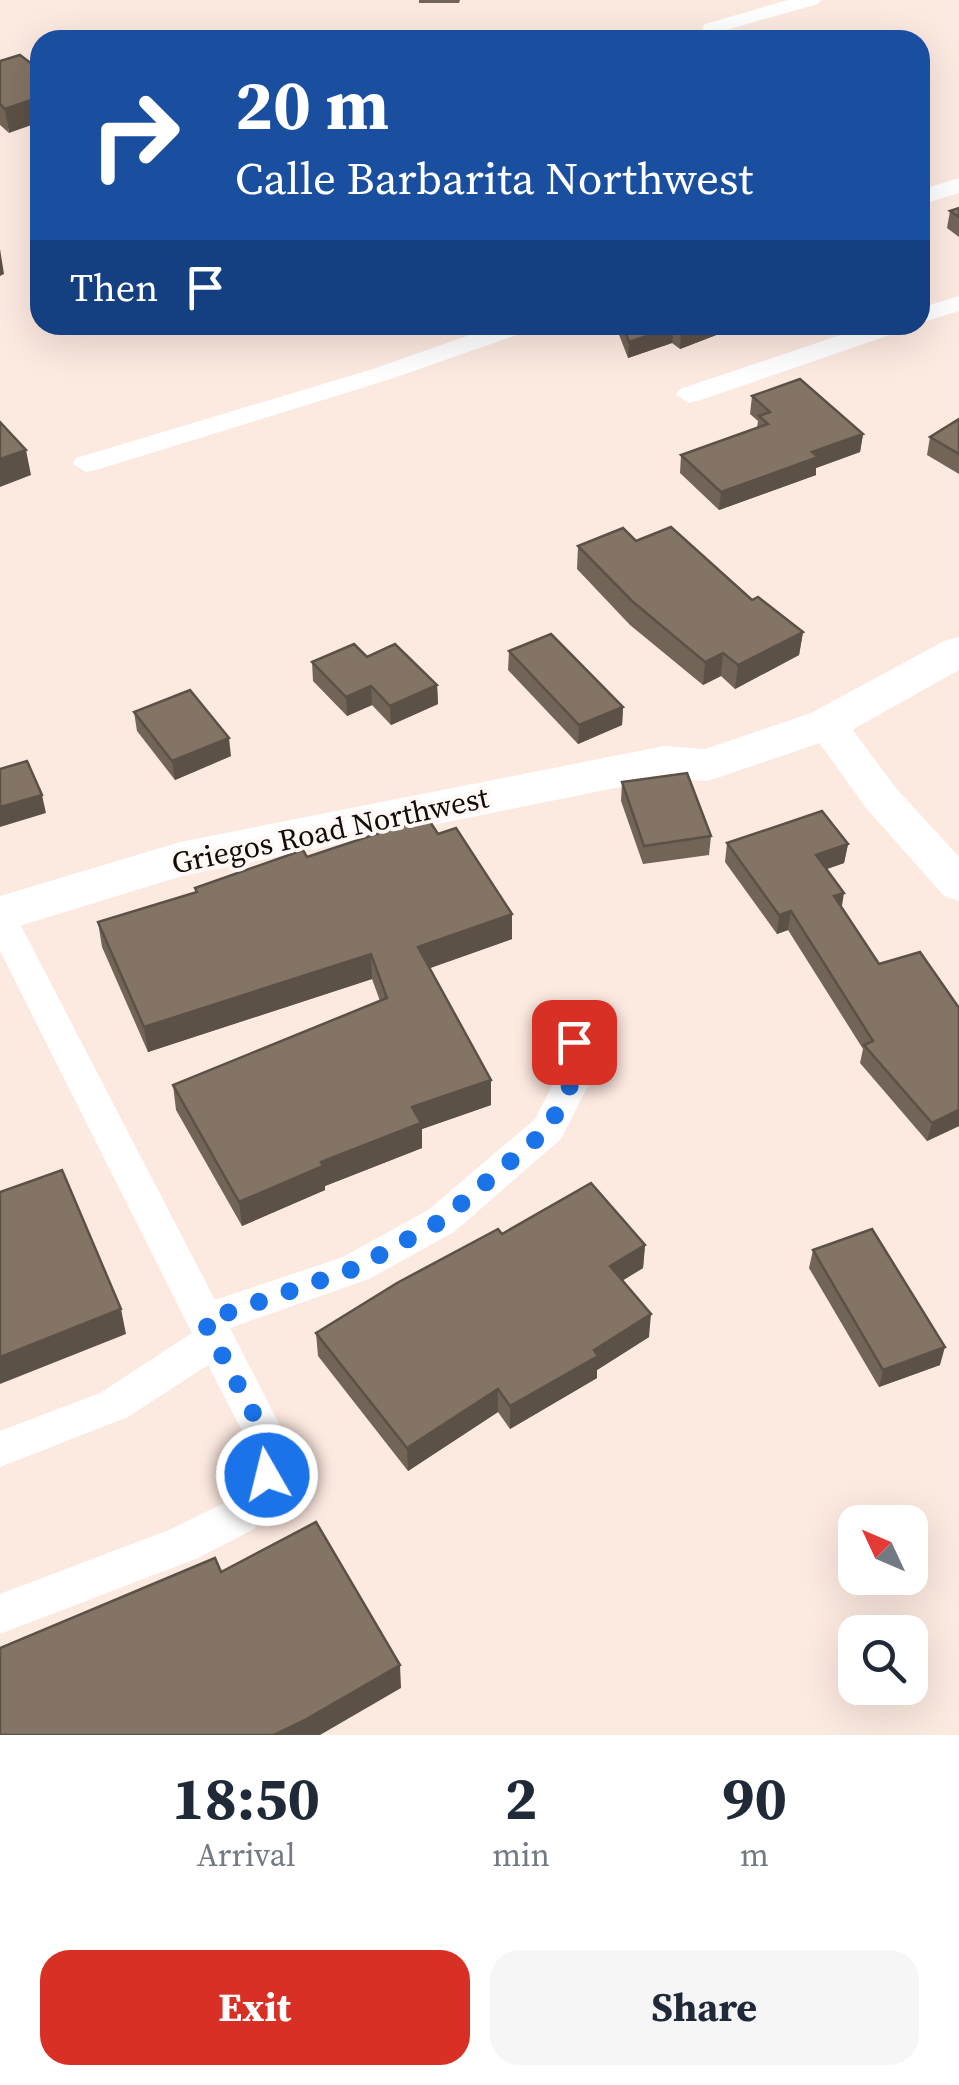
<!DOCTYPE html>
<html lang="en">
<head>
<meta charset="utf-8">
<style>
	body { margin:0; font-family:"Source Serif 4",serif; background:#f6f6f7; color:#1f2937; height:100vh; display:flex; flex-direction:column; font-size:38px; white-space:nowrap }
	* { box-sizing:border-box; margin:0 }
	p { font-size:32px; color:#747a83 }
	.icon { flex:none; width:55px; height:55px; fill:none; stroke:currentColor; stroke-width:2; stroke-linecap:round; stroke-linejoin:round }
	.map { position:relative; height:1735px; overflow:hidden }
	.panel { display:flex; flex-direction:column; background:#fff; flex:1 }
	.panel>* { flex:none }
	.banner { position:absolute; left:30px; top:30px; width:900px; height:305px; border-radius:30px; box-shadow:0 10px 40px #0002; background:#1a4fa0; color:#fff; overflow:hidden }
	.needle { width:65px; rotate:314deg }
	.controls { position:absolute; left:838px; top:1505px; display:grid; gap:20px }
	.controls a { display:grid; place-items:center; width:90px; height:90px; border-radius:20px; background:#fff; box-shadow:0 10px 40px #0002; font-size:50px }
	.pin { position:absolute; display:grid; place-items:center; width:85px; height:85px; color:#fff; margin:-42px; border-radius:20px; box-shadow:0 5px 15px #0006 }
	.me { position:absolute; width:110px; margin:-55px; rotate:352deg; stroke-linejoin:round; filter:drop-shadow(0 0 8px #0008) }
	.turn { display:flex; align-items:center; gap:35px; height:210px; padding:0 40px; font-size:45px }
	.turn .icon { width:130px; height:130px; stroke-width:2.5 }
	.turn b { display:block; font-size:70px; line-height:85px }
	.then { display:flex; align-items:center; height:95px; padding:0 40px; background:#0003; gap:20px; font-size:38px }
	.eta { display:flex; justify-content:space-evenly; align-items:center; height:170px; text-align:center }
	.eta b { font-size:60px; font-weight:700; line-height:70px }
	.button { display:flex; gap:20px; margin-top:auto; padding:20px 40px }
	.button a { flex:1; height:115px; border-radius:30px; background:#d93025; color:#fff; font-size:40px; font-weight:700; line-height:115px; text-align:center }
	.button a+a { background:#f6f6f7; color:#1f2937 }
	.map>svg:first-child { display:block }
</style>
</head>
<body>
<div class="map">
<svg width="959" height="1735" viewBox="0 0 959 1735">
	<rect width="100%" height="100%" fill="#fce9e0"/>
	<g fill="none" stroke-linecap="round" stroke-linejoin="round">
		<!-- minor -->
		<g fill="#fff" fill-rule="evenodd">
			<path d="M788,0H821L818,4L712,34L702,28L705,24Z"/>
			<path d="M959,178V193L920,205V190Z"/>
			<path d="M959,296V311L920,323V308Z"/>
			<path d="M498,325H535L531,330L391,379L96,470L86,472L73,464L76,458L373,369Z"/>
			<path d="M870,325H908L904,330L698,401L689,403L676,395L680,389Z"/>
			<path d="M0,906L12,909L17,918L215,1300L343,1257L428,1210L535,1119L564,1062L549,1022L554,1013L566,1009L578,1013L600,1062L561,1139L454,1232L369,1279L230,1328L281,1428L287,1475L254,1529L198,1558L0,1634V1594L169,1530L224,1503L246,1471L241,1429L208,1365L128,1417L0,1467V1431L100,1393L192,1333L0,951Z"/>
		</g>
		<!-- tertiary -->
		<path fill="#fff" fill-rule="evenodd" d="M827,711L841,714L896,788L959,857V901L944,896L866,808L813,734L807,724L813,714Z"/>
		<!-- secondary -->
		<path fill="#fff" fill-rule="evenodd" d="M959,637V670L843,735L723,776L707,781L664,778L182,876L0,932V896L180,842L664,746L705,749L811,713L944,641Z"/>
	</g>
	<!-- wall -->
	<g fill="#726457">
		<path d="M419,0H460L459,3H419Z"/>
		<path d="M0,61L9,133L0,125Z"/>
		<path d="M959,208V237L947,228L950,211Z"/>
		<path d="M619,325H727L724,326V332L680,349L672,343L628,358L618,332Z"/>
		<path d="M752,396L863,434L860,452L816,468V475L719,510L680,473L681,455L757,428L758,421L750,414Z"/>
		<path d="M959,419V474L927,455L930,437Z"/>
		<path d="M636,541L752,600L803,632L799,655L735,689L721,676L703,685L630,625L577,569L578,546Z"/>
		<path d="M509,651L623,707L622,725L578,744L508,670Z"/>
		<path d="M367,657L437,685L438,704L391,725L372,705L347,716L313,681L312,662Z"/>
		<path d="M134,712L231,756L175,780L137,731Z"/>
		<path d="M622,782L711,836L709,855L643,864L621,801Z"/>
		<path d="M438,834L512,914V939L430,968L491,1105L422,1129V1148L325,1186V1190L242,1226L176,1110L173,1085L380,1001L372,979L148,1052L102,947L98,922L196,892L195,888L307,857Z"/>
		<path d="M727,843L848,844L844,863L826,869L842,908L879,964L959,1008V1126L927,1141L860,1063L863,1049L788,930L777,934L725,862Z"/>
		<path d="M502,1234L645,1245L643,1268L622,1281L649,1337L597,1370V1378L510,1429L498,1412L408,1471L318,1356L316,1333Z"/>
		<path d="M813,1250L940,1365L879,1387L809,1268Z"/>
	</g>
	<!-- shaded-wall -->
	<g fill="#5c5147">
		<path d="M40,97V122L9,133L5,109Z"/>
		<path d="M0,249L4,274L0,276Z"/>
		<path d="M701,325H727L724,326V332L680,349L681,333Z"/>
		<path d="M674,327L672,343L628,358L629,342Z"/>
		<path d="M863,434L860,452L816,468V475L719,510L721,492L812,452Z"/>
		<path d="M26,450L31,475L0,487V459Z"/>
		<path d="M803,632L799,655L735,689L738,665Z"/>
		<path d="M723,653L721,676L703,685L705,662Z"/>
		<path d="M437,685L438,704L391,725L390,706Z"/>
		<path d="M371,686L372,705L347,716L346,697Z"/>
		<path d="M623,707L622,725L578,744L579,725Z"/>
		<path d="M229,738L231,756L175,780L172,761Z"/>
		<path d="M42,795L46,813L0,827V807Z"/>
		<path d="M848,844L844,863L813,874L816,855Z"/>
		<path d="M844,893L841,912L834,896Z"/>
		<path d="M791,911L788,930L777,934L779,915Z"/>
		<path d="M512,914V939L419,972L418,947Z"/>
		<path d="M371,954L372,979L148,1052L144,1027Z"/>
		<path d="M491,1080V1105L422,1129V1148L325,1186V1190L242,1226L239,1202L321,1162L412,1107Z"/>
		<path d="M959,1110V1126L927,1141L932,1123Z"/>
		<path d="M645,1245L643,1268L608,1289L610,1266Z"/>
		<path d="M121,1309L126,1334L0,1384V1357Z"/>
		<path d="M651,1314L649,1337L597,1370V1378L510,1429V1406L594,1350Z"/>
		<path d="M945,1347L940,1365L879,1387L883,1370Z"/>
		<path d="M498,1389V1412L408,1471L407,1448Z"/>
		<path d="M400,1665L401,1688L320,1735H274Z"/>
	</g>
	<!-- building -->
	<g fill="#847465" stroke="#5c5147" stroke-width="2.5">
		<path d="M20,55L40,70V97L5,109L0,104V61Z"/>
		<path d="M959,208V217L950,211Z"/>
		<path d="M623,325H701L681,333L674,327L629,342Z"/>
		<path d="M800,379L863,434L812,452L818,457L721,492L681,455L768,424L759,416L770,412L752,396Z"/>
		<path d="M959,419V454L930,437Z"/>
		<path d="M0,422L26,450L0,459Z"/>
		<path d="M671,527L752,600L758,597L803,632L738,665L723,653L705,662L632,601L578,546L623,528L636,541Z"/>
		<path d="M551,634L623,707L579,725L509,651Z"/>
		<path d="M354,644L367,657L395,644L437,685L390,706L371,686L346,697L312,662Z"/>
		<path d="M190,690L229,738L172,761L134,712Z"/>
		<path d="M27,761L42,795L0,807V769Z"/>
		<path d="M687,773L711,836L644,846L622,782Z"/>
		<path d="M822,811L848,844L816,855L844,893L834,896L879,964L920,952L959,1008V1110L932,1123L864,1045L873,1041L791,911L779,915L727,843Z"/>
		<path d="M427,817L438,834L456,828L512,914L418,947L491,1080L412,1107L421,1123L321,1162L323,1166L239,1202L173,1085L387,998L371,954L144,1027L98,922L197,892L195,888L303,850L307,857Z"/>
		<path d="M62,1170L121,1309L0,1357V1192Z"/>
		<path d="M591,1183L645,1245L610,1266L651,1314L594,1350L598,1356L510,1406L498,1389L407,1448L316,1333L397,1283L498,1229L502,1234Z"/>
		<path d="M872,1229L945,1347L883,1370L813,1250Z"/>
		<path d="M316,1522L400,1665L303,1721L274,1735H0V1648L215,1558L221,1572Z"/>
	</g>
	<g fill="none" stroke-linecap="round" stroke-linejoin="round">
		<!-- route -->
		<path stroke="#1a73e8" stroke-width="18" stroke-dasharray="0 32.4" d="M267,1475L261,1428L204,1321L356,1268L441,1221L548,1129L582,1062L574,1042"/>
	</g>
	<g text-anchor="middle" dominant-baseline="central" stroke-width="8" stroke-linejoin="round" paint-order="stroke">
		<!-- street labels -->
		<g font-size="30" fill="#120a07" stroke="#fef9f7">
			<text transform="translate(330 830) rotate(-12)">Griegos Road Northwest</text>
		</g>
	</g>
</svg>
<div class="controls">
<a><svg class="needle" viewBox="-14 -14 28 28"><path d="M0-13l5 13h-10z" fill="#e53935"/><path d="M0 13l5-13h-10z" fill="#747a83"/></svg></a>
<a><svg class="icon" aria-label="search" viewBox="0 0 24 24"><circle cx="10" cy="10" r="6"/><path d="M15 15l6 6"/></svg></a>
</div>
<div class="pin" style="left:574px;top:1042px;background:#d93025"><svg class="icon" aria-label="arrive" viewBox="0 0 24 24"><path d="M6 21V4h12l-3 4 3 4H6"/></svg></div>
<svg class="me" style="left:267px;top:1475px" viewBox="-20 -20 40 40"><circle r="17" fill="#1a73e8" stroke="#fff" stroke-width="3"/><path d="M0-11L8 9 0 5-8 9z" fill="#fff"/></svg>
<div class="banner">
<div class="turn"><svg class="icon" aria-label="right" viewBox="0 0 24 24"><path d="M7 20v-9h11M14 6l5 5-5 5"/></svg><div><b>20 m</b>Calle Barbarita Northwest</div></div>
<div class="then">Then<svg class="icon" aria-label="arrive" viewBox="0 0 24 24"><path d="M6 21V4h12l-3 4 3 4H6"/></svg></div>
</div>
</div>
<section class="panel">
<div class="eta">
<div><b>18:50</b><p>Arrival</p></div>
<div><b>2</b><p>min</p></div>
<div><b>90</b><p>m</p></div>
</div>
<div class="button"><a>Exit</a><a>Share</a></div>
</section>
</body>
</html>
